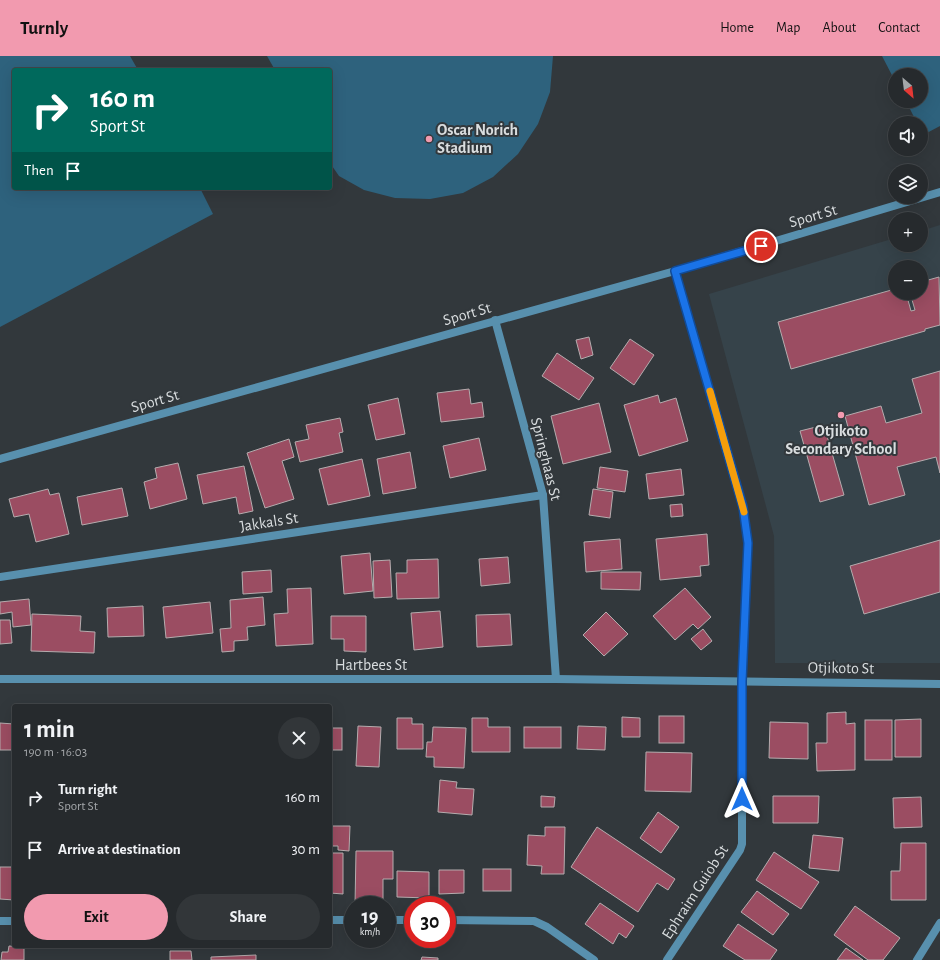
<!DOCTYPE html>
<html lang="en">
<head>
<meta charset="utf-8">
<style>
	body { margin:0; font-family:"Alegreya Sans",sans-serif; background:#323639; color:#f1f3f6; height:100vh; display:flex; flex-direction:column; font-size:15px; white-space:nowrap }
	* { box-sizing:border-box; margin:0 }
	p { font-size:13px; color:#a4a7aa }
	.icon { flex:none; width:22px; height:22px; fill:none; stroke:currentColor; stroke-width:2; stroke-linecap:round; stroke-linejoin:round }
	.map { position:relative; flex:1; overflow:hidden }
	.panel { position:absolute; left:12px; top:648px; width:320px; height:244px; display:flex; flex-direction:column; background:#262a2d; border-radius:4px; box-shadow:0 4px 16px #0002,0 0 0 1px #424649 }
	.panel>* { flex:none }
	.top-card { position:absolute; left:12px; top:12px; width:320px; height:122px; border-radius:4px; box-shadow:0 4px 16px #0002,0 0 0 1px #424649; background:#00695c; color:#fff; overflow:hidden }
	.needle { width:26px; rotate:152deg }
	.tools { position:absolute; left:888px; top:12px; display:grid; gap:8px }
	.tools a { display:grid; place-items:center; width:40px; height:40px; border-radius:50%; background:#262a2d; box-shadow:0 4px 16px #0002,0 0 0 1px #424649; font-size:20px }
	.speed { position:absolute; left:344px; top:840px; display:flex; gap:8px; font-size:20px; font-weight:700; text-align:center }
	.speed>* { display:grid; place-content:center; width:52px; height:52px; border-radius:50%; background:#262a2d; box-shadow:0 4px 16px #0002,0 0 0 1px #424649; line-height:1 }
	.speed small { font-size:10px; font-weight:400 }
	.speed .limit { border:6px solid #d22; background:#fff; color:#111 }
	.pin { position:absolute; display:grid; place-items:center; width:34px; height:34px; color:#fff; margin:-17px; border:2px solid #fff; border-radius:50%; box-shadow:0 1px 4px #0007 }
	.me { position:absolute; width:44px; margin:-22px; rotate:0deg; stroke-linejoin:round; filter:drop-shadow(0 0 3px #0008) }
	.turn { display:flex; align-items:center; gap:14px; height:84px; padding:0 12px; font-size:18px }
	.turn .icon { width:52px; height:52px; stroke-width:2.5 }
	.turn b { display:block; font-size:28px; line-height:34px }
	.then { display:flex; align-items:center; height:38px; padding:0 12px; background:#0003; gap:8px; font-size:15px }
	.round { display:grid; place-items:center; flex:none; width:42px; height:42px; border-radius:21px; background:#323639 }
	.overview { display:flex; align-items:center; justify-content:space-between; height:68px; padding:0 12px }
	h1 { font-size:24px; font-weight:700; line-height:30px }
	.action { display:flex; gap:8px; margin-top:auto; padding:8px 12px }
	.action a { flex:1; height:46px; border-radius:24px; background:#f29aaf; color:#111; font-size:16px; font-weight:700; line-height:46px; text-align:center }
	.action a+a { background:#323639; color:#f1f3f6 }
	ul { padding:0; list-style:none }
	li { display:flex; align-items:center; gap:12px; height:52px; padding:0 12px }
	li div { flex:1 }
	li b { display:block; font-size:15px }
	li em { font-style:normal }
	header { display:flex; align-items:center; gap:24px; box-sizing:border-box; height:56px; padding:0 20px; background:#f29aaf; color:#111 }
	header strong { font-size:19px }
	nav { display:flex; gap:22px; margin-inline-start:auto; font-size:14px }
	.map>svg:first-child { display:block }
</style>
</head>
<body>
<header>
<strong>Turnly</strong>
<nav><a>Home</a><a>Map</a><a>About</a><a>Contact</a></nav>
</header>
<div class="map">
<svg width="940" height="904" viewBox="0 0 940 904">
	<rect width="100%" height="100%" fill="#32383c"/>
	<!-- built -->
	<path fill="#36434a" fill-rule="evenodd" d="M940,169V607H775L774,480L709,238L895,182V189H921V175ZM895,211H921V237H895Z"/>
	<!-- green -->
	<g fill="#2e627d">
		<path d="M0,0H130L138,14H14V132H200L213,158L0,271Z"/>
		<path d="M267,0H553L550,36L538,68L518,98L493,121L463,137L430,143L395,142L364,134L339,120L330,107V14H275Z"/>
		<path d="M882,0H940V70L923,79L921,67H917L906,45H921V19H895V25Z"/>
	</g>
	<!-- building -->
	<g fill="#9b4d62" stroke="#b5acae">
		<path d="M939,221L940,269L925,273V275L791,313L778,266L895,233V237H906L911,255L915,254L910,237H921V226Z"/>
		<path d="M589,281L593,299L581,303L576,284Z"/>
		<path d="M630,283L654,299L634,329L610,312Z"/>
		<path d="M557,297L594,322L579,344L542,320Z"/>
		<path d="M940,315V417L936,401L897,411L905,439L869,449L845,360L881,350L886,367L922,357L912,323Z"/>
		<path d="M469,333L471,348L482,346L484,361L441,366L437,337Z"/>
		<path d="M658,339L660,347L676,342L688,385L639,400L624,349Z"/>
		<path d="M398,342L405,378L376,384L368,349Z"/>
		<path d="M599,347L611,396L563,408L551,360Z"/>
		<path d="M340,362L343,376L339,377L343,396L300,406L295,386L309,383L306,369Z"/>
		<path d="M824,369L844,439L820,446L800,375Z"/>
		<path d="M479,382L486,414L450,422L443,390Z"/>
		<path d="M289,383L294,401L282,405L294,443L265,452L247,397Z"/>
		<path d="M410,396L416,432L383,438L377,403Z"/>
		<path d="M362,403L370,440L328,449L319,413Z"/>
		<path d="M178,407L187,443L150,453L144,426L157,422L155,412Z"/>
		<path d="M244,410L253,455L239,458L236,441L203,448L197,419Z"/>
		<path d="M600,411L628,415L625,436L597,432Z"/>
		<path d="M681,413L684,439L649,443L646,418Z"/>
		<path d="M122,432L128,460L82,469L77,441Z"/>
		<path d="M48,433L50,439L59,437L69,478L36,486L29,458L14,461L9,443Z"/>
		<path d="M593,433L613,436L610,462L589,459Z"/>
		<path d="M682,448L683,460L671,461L670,449Z"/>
		<path d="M707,478L709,509L700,510L701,520L660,524L656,483Z"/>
		<path d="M620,483L622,513L586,516L584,486Z"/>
		<path d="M940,484V536L864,558L850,510Z"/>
		<path d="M370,497L373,535L344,538L341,500Z"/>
		<path d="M508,501L510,527L481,530L479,503Z"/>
		<path d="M438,503L439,542L397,543L396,517H407V504Z"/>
		<path d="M390,504L392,541L374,542L373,505Z"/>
		<path d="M271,514L272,536L243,538L242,516Z"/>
		<path d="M601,516H641L640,534L601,533Z"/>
		<path d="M311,532L313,588L276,590L274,558L288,557L287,533Z"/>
		<path d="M685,532L711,561L698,573L693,568L675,584L653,560Z"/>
		<path d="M263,541L265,569L247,571L248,584L234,585V595L222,596L220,573L231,572L230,544Z"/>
		<path d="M29,543L31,569L13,571L12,556L0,558V546Z"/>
		<path d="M210,546L213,577L166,582L163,551Z"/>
		<path d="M143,550L144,580L108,581L107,552Z"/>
		<path d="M440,555L443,591L414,594L411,557Z"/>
		<path d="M606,556L628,578L604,600L583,579Z"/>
		<path d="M32,558L81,560L80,575L95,576L94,597L31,595Z"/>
		<path d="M510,558L512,589L477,591L476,559Z"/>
		<path d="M331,560H366V596L344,595V583H331Z"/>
		<path d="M0,564H10L12,587L0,588Z"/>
		<path d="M703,573L712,585L701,594L691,583Z"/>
		<path d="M846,656V668L855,667V714L817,715L816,687H827V657Z"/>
		<rect x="659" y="660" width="25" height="27"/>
		<path d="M622,661L640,662V681H622Z"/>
		<path d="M397,662H412V668H423V693H397Z"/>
		<path d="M472,662H488V671H510V696H472Z"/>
		<path d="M921,663V701H895V664Z"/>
		<rect x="865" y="664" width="27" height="40"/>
		<path d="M770,666L808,667V703L769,702Z"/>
		<path d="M0,667L14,668V694H0Z"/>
		<path d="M358,670L381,671L379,711L356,710Z"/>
		<path d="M578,670L606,671L605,694L577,693Z"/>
		<path d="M433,671L466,672L464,712L434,711V701H426L427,686H432Z"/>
		<rect x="524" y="671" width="37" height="21"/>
		<rect x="330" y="672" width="12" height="22"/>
		<path d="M646,696L692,697L691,736L645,735Z"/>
		<path d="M440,724L457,726L456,732L474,733L472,759L438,756Z"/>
		<path d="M541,740L555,741L554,751H541Z"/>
		<path d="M773,740H819L818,767H773Z"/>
		<path d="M921,741L922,771L894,772L893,742Z"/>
		<path d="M658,756L679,771L661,797L640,782Z"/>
		<path d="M330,770H350L349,795L338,794V790H330Z"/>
		<path d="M545,771H565L564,818H541L542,810L527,809L528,779L545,780Z"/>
		<path d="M597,771L675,823L668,834L657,827L638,856L571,811Z"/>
		<path d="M813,779L843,782L839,815L809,812Z"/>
		<path d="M901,787H926V844H891V815H900Z"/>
		<path d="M356,795H393V823H383V849H355Z"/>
		<path d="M774,796L819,826L801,853L756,824Z"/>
		<path d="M330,797H343V838L330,837Z"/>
		<path d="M0,811H14V844L0,843Z"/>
		<rect x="483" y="813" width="28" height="22"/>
		<path d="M439,814H464V837L439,838Z"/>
		<path d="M397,815L429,816V842L397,841Z"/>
		<path d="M757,835L789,858L773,879L741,856Z"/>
		<path d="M600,847L634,870L626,882L619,877L613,888L585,868Z"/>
		<path d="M855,850L900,882L883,904H868L834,879Z"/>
		<path d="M738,868L777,894L770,904H745L723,890Z"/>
		<path d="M9,890L24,891V904H1L2,896H8Z"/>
		<path d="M846,892L863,904H837Z"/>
		<path d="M170,895H191L192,904H170Z"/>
		<path d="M256,899V904H211V901Z"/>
		<path d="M422,901L438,902V904H421Z"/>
	</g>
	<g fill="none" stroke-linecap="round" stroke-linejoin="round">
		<!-- street -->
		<g stroke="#5890ae" stroke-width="8">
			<path d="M495,264L543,439L556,623"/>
			<path d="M0,403L675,215L940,136"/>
			<path d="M0,521L543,439"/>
			<path d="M0,623H556L940,628"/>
			<path d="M330,864H353"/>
			<path d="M387,864H413"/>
			<path d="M447,864L534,865L547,871L594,904"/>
			<path d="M0,865H14"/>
			<path d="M667,904L740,794L742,788V625L748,487L743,451L675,215"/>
			<path d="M917,904L940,867"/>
		</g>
	</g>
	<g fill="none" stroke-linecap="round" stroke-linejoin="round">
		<defs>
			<path id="route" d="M742,743V625L748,487L743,451L675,215L761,190"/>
		</defs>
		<!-- route casing -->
		<use href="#route" stroke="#114b97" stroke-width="10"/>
		<!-- route -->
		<use href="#route" stroke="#1a73e8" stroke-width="7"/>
		<!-- slow -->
		<path stroke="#f59e0b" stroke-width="7" d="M710,335L744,456"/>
	</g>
	<!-- markers -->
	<g fill="#f29aaf" stroke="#32383c" stroke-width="1.5">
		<circle cx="429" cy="83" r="4"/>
		<circle cx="841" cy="359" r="4"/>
	</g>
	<g text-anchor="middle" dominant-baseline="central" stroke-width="4" stroke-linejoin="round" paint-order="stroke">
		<!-- poi labels -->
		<g font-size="16" font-weight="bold" fill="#d9dddf" stroke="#32383c" text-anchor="start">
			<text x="437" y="74">Oscar Norich<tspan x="437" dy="18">Stadium</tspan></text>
			<text x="841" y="375" text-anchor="middle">Otjikoto<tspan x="841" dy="18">Secondary School</tspan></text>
		</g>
		<!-- street labels -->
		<g font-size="16" fill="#d9dddf" stroke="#32383c">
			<text transform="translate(813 160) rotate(-16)">Sport St</text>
			<text transform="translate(467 258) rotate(-16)">Sport St</text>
			<text transform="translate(155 345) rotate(-16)">Sport St</text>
			<text transform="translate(546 403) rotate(76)">Springhaas St</text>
			<text transform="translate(269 466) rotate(-9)">Jakkals St</text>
			<text x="371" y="609">Hartbees St</text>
			<text transform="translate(841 612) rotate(1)">Otjikoto St</text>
			<text transform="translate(695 836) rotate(-57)">Ephraim Guiob St</text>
		</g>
	</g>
</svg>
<div class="tools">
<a><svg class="needle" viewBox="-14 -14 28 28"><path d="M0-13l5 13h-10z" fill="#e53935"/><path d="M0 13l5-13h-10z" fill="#a4a7aa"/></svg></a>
<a><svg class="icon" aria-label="sound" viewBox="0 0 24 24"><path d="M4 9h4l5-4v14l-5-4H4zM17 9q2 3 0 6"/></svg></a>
<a><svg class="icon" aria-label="layers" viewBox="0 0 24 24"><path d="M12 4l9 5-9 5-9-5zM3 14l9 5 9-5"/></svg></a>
<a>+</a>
<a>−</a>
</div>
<div class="speed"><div>19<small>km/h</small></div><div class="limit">30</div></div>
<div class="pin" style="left:761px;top:190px;background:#d93025"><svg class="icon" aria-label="arrive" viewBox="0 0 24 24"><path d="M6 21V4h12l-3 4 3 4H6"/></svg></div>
<svg class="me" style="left:742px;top:743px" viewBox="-20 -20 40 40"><path d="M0-17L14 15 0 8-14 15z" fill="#1a73e8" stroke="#fff" stroke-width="4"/></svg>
<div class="top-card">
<div class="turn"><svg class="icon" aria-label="right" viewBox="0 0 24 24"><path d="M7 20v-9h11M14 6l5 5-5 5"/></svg><div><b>160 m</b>Sport St</div></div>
<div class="then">Then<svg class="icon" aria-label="arrive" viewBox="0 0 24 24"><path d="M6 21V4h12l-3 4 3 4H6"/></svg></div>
</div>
<section class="panel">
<div class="overview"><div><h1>1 min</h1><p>190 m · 16:03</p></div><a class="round"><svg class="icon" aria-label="close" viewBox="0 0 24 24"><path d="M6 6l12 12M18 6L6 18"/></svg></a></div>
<ul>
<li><svg class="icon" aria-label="right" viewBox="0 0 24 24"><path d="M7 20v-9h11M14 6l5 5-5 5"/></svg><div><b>Turn right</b><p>Sport St</p></div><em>160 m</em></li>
<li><svg class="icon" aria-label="arrive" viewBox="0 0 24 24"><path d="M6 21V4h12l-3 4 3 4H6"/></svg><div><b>Arrive at destination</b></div><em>30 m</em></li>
</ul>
<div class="action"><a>Exit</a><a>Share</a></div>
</section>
</div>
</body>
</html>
